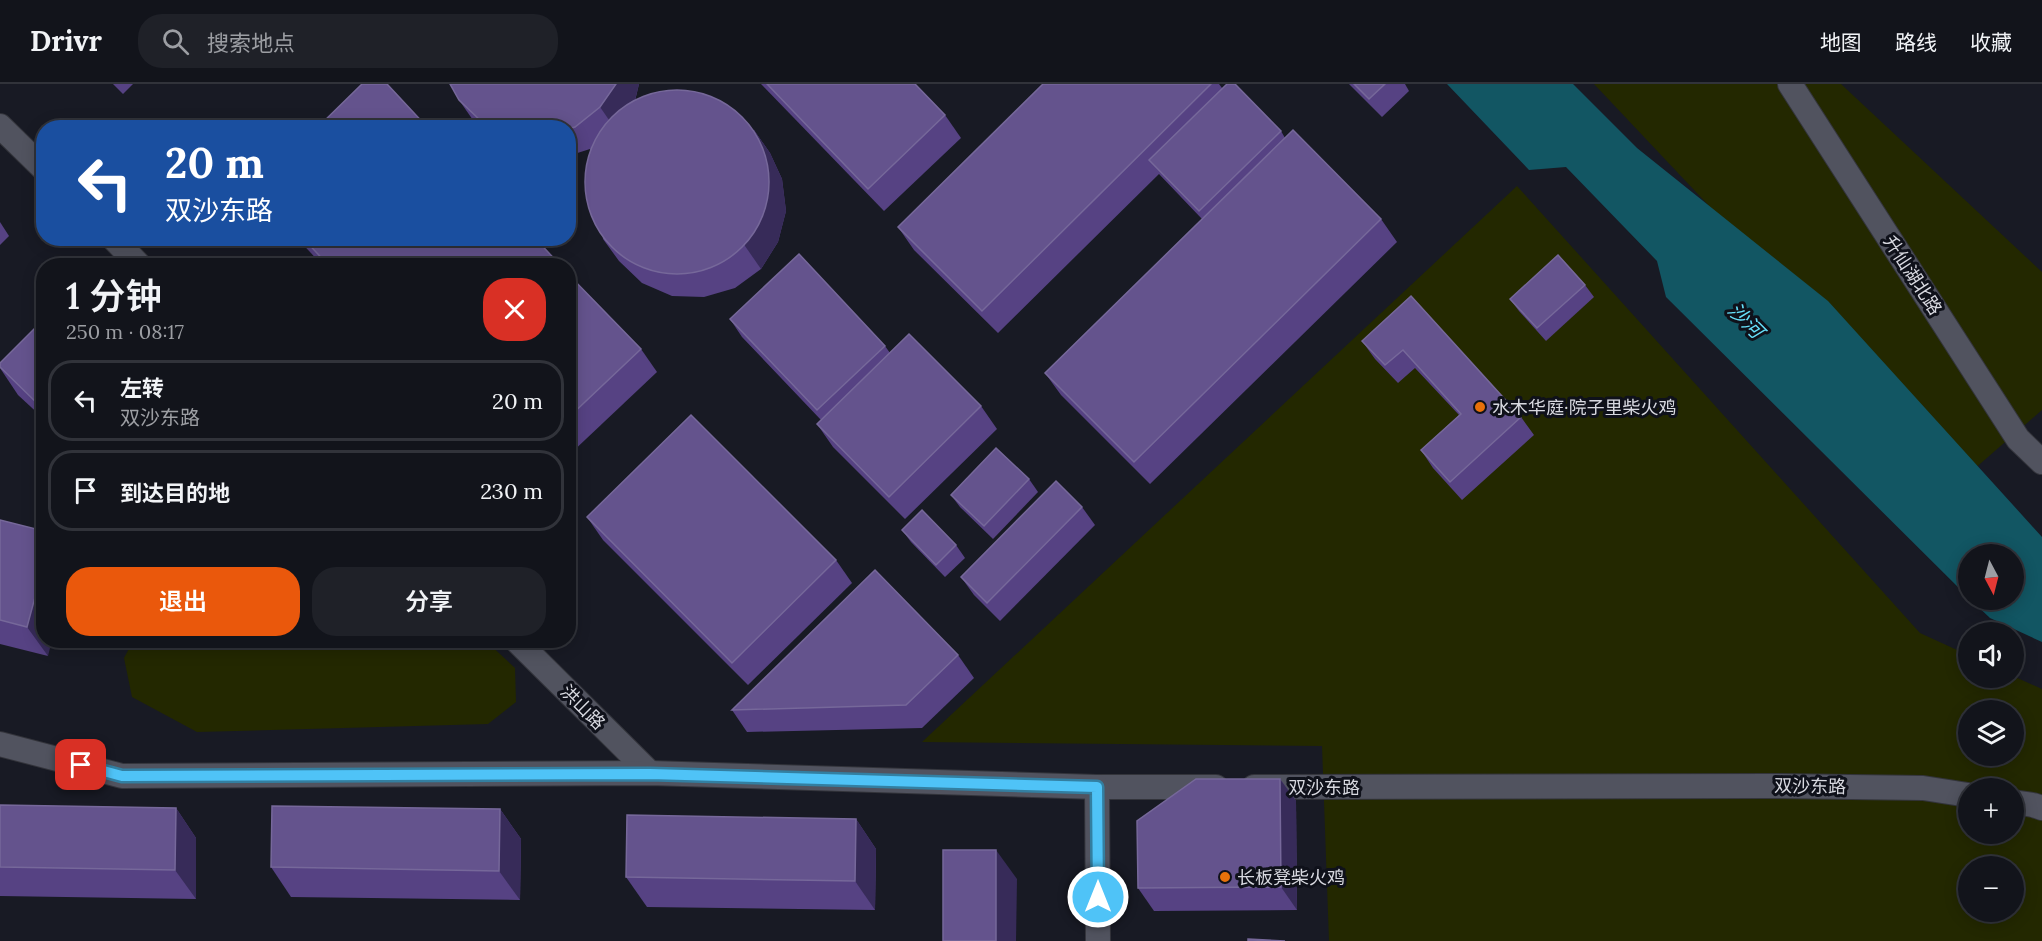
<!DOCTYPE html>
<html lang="zh">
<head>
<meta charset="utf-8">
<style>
	body { margin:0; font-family:Lora,"Noto Sans SC",serif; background:#1f2128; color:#f1f3f6; height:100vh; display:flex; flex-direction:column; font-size:22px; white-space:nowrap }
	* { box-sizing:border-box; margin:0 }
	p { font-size:20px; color:#9c9ea3 }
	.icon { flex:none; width:33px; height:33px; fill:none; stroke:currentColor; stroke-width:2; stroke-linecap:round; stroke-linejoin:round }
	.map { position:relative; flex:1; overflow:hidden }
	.details { position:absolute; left:36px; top:174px; width:540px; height:390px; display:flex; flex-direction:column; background:#12141b; border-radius:24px; box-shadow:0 3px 15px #0003,0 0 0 2px #31333a }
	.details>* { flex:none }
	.banner { position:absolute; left:36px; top:36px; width:540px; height:126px; border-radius:24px; box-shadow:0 3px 15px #0003,0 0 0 2px #31333a; background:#1a4fa0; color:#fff; overflow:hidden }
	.needle { width:39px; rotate:173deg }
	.tools { position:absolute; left:1958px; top:460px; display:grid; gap:12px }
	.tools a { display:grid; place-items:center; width:66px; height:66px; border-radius:50%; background:#12141b; box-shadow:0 3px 15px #0003,0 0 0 2px #31333a; font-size:30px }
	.pin { position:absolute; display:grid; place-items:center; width:51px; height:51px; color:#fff; margin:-26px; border-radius:12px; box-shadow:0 3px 9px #0006 }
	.me { position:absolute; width:66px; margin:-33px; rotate:0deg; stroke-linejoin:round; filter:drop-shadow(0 0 4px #0008) }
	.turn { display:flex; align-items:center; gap:21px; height:126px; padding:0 30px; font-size:27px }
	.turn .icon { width:78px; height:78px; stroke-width:2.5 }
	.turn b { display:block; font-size:42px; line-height:51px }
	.round { display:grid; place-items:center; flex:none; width:63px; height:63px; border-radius:24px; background:#1f2128 }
	.headline { display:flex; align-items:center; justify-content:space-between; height:102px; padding:0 30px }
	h1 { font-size:36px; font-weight:600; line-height:45px }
	.primary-button { display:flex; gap:12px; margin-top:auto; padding:12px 30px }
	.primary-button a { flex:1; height:69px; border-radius:24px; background:#ea580c; color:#fff; font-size:24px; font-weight:600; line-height:69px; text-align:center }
	.primary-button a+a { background:#1f2128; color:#f1f3f6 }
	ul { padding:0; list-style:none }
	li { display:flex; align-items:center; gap:18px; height:81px; margin:0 12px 9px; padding:0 18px; border:3px solid #31333a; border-radius:24px }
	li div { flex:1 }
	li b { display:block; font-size:22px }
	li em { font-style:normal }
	header { display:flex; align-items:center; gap:36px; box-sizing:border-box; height:84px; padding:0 30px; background:#12141b; border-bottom:2px solid #31333a }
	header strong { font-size:28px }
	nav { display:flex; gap:33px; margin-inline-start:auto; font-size:21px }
	.search { width:420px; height:54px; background:#1f2128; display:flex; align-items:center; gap:15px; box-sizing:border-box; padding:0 21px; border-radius:24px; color:#9c9ea3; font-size:22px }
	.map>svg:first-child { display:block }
</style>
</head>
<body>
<header>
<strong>Drivr</strong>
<div class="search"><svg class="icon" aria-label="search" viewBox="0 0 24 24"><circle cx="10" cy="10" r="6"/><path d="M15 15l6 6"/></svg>搜索地点</div>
<nav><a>地图</a><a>路线</a><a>收藏</a></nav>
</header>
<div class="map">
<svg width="2042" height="857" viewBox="0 0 2042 857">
	<rect width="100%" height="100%" fill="#181a24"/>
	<!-- green -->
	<g fill="#232800" fill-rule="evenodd">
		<path d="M1594,0H1841L2042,188V326L1965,393Z"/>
		<path d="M1517,102L1920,549L1968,571V594H2013V592L2042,605V857H1329L1322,662L922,658ZM1968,627H2013V672H1968ZM1968,705H2013V750H1968ZM1968,783H2013V828H1968Z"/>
		<path d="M133,557H486L515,584L516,618L488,640L197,648L132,613L124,574Z"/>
	</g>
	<!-- water -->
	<path fill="#125663" d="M1447,0H1573L1637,64L1828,217L2042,453V558L1990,534L1971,516H2013V471H1968V513L1666,213L1657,177L1566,83L1529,86Z"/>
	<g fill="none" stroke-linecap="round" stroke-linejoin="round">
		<defs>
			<g id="minor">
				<path d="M1790,0L2018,355L2042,378"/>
				<path d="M0,42L44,85"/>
				<path d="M113,154L140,182"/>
				<path d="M516,556L650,689"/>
				<path d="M0,660L122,692L650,689L1097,703H1216"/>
				<path d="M1097,703L1098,857"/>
				<path d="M1254,703L1772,702L1923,704L1968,711"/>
				<path d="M2013,718L2033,721L2042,724"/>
			</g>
		</defs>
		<!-- minor casing -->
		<use href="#minor" stroke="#33343b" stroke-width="26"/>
		<!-- minor -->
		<use href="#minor" stroke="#51535f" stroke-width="24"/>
	</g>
	<!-- wall -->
	<g fill="#564283">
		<path d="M113,0H133L123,10Z"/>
		<path d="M450,0H639L635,17L754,46L770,69L782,95L786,127L778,158L761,185L735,204L704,213L672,212L642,199L619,177L603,155L590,65L568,72V44H479L475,39L459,16Z"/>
		<path d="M761,0H915L945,31L961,54L884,127Z"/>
		<path d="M1043,0H1219L1222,4L1281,47L1285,54L1381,135L1397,158L1150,400L1061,311L1045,289L1202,135L1159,90L998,249L914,166L898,143Z"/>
		<path d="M1349,0H1405L1409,7L1382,33Z"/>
		<path d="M0,138L9,152L0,161Z"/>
		<path d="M297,154H535L561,182H323Z"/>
		<path d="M568,190L641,265L657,288L568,372Z"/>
		<path d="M1585,201L1594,213L1546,257L1519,227L1510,215Z"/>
		<path d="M1411,212L1521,333L1534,351L1462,416L1433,384L1421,366L1459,331L1415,284L1398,299L1375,275L1362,257Z"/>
		<path d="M44,235V335L18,311L0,284V279Z"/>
		<path d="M730,235L885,262L890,269L981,322L997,345L905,435L833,363L817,340L821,336L742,253Z"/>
		<path d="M1029,395L1038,408L993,455L960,423L951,411Z"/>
		<path d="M1082,423L1095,441L1000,537L974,511L961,493Z"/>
		<path d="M587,433L836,476L852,499L748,601L603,456Z"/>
		<path d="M0,436L48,572L0,560Z"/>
		<path d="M902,446L956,461L965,474L945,493L911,458Z"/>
		<path d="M958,571L974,594L922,644L747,648L732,626Z"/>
		<path d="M1280,695L1296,717L1297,826L1154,827L1138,804Z"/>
		<path d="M0,721L176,724L196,754V815L0,812Z"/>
		<path d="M500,725L521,755L520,816L291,813L271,783Z"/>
		<path d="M856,735L876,765L875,826L647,823L626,793Z"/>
	</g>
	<!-- shaded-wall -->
	<g fill="#372b59">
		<path d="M616,0H639L634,20L616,46L600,23Z"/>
		<path d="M754,46L770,69L782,95L786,127L778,158L761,185L745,162Z"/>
		<path d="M44,480V556H52L48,572L27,543Z"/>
		<path d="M1280,695L1296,717L1297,826L1281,803Z"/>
		<path d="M176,724L196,754V815L175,786Z"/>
		<path d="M500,725L521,755L520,816L499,787Z"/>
		<path d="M856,735L876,765L875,826L855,797Z"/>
		<path d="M996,766L1017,795L1016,857H996Z"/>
	</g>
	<!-- building -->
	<g fill="#64538d" stroke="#76689a" stroke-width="1.5">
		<path d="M362,0H387L428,44H317Z"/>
		<path d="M450,0H616L600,23L575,43L568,45V44H496L482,38L459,16Z"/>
		<path d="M767,0H915L945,31L868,105Z"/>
		<path d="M1043,0H1211L982,227L898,143Z"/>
		<path d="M1227,0H1235L1281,47L1199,127L1149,76Z"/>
		<path d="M1354,0H1385L1369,15Z"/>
		<circle cx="677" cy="98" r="92"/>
		<path d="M1293,46L1381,135L1134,378L1045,289Z"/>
		<path d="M303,154H535L561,182H329Z"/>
		<path d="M799,170L885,262L817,326L730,235Z"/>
		<path d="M1558,171L1585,201L1537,244L1510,215Z"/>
		<path d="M568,190L641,265L568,334Z"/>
		<path d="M1411,212L1521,333L1450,398L1421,366L1461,330L1403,266L1385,281L1362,257Z"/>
		<path d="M44,235V326L0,283V279Z"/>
		<path d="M909,250L981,322L889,413L817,340Z"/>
		<path d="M691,331L836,476L732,579L587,433Z"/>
		<path d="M996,364L1029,395L984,442L951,411Z"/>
		<path d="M1056,397L1082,423L987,519L961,493Z"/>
		<path d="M922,426L956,461L936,481L902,446Z"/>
		<path d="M0,436L44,447V480L27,543L0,536Z"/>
		<path d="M875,486L958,571L906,621L732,626Z"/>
		<path d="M1196,695H1280L1281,803L1138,804L1137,737Z"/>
		<path d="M0,721L176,724L175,786L0,783Z"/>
		<path d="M272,722L500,725L499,787L271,783Z"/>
		<path d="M627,731L856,735L855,797L626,793Z"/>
		<rect x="943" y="766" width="53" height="91"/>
		<path d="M1248,855L1285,857H1248Z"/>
	</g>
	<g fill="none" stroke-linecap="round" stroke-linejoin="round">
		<defs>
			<path id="route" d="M81,681L122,692L650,690L1097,703L1098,813"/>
		</defs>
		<!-- route casing -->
		<use href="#route" stroke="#337fa1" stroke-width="15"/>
		<!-- route -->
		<use href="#route" stroke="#4fc3f7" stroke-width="10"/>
	</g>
	<!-- markers -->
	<g fill="#e8710a" stroke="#0f111a" stroke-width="2">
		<circle cx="1480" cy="323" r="6"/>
		<circle cx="1225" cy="793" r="6"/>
	</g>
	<g text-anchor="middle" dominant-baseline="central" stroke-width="6" stroke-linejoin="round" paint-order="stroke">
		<!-- street labels -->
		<g font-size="18" fill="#d8d9e0" stroke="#0f111a">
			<text transform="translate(1913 191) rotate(57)">升仙湖北路</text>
			<text transform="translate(583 623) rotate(45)">洪山路</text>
			<text transform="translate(1810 702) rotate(1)">双沙东路</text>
			<text x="1324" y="703">双沙东路</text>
		</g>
		<!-- poi labels -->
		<g font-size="18" fill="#d8d9e0" stroke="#0f111a" text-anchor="start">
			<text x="1492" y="323">水木华庭·院子里柴火鸡</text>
			<text x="1237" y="793">长板凳柴火鸡</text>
		</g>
		<!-- water labels -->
		<g font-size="20" font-style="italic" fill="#66dff9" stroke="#0f111a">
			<text transform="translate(1746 236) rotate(45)">沙河</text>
		</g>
	</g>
</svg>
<div class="tools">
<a><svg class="needle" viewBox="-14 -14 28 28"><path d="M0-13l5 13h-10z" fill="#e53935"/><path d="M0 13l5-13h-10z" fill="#9c9ea3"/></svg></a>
<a><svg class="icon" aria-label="sound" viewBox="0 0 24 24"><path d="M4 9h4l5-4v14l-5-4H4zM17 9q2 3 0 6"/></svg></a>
<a><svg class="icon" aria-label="layers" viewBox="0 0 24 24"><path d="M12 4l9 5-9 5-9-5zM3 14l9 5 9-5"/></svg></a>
<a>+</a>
<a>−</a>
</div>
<div class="pin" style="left:81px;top:681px;background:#d93025"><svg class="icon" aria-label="arrive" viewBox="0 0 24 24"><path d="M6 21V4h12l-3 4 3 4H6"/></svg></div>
<svg class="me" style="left:1098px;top:813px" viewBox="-20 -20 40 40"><circle r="17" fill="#4fc3f7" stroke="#fff" stroke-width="3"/><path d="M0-11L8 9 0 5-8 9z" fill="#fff"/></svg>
<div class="banner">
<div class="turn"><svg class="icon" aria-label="left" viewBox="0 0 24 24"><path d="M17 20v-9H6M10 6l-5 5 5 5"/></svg><div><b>20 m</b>双沙东路</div></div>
</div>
<section class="details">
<div class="headline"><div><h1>1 分钟</h1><p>250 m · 08:17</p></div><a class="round" style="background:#d93025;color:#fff"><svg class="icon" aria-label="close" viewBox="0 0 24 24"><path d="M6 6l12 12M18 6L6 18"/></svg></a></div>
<ul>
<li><svg class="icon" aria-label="left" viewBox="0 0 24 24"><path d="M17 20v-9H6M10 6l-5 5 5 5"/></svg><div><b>左转</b><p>双沙东路</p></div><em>20 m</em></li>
<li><svg class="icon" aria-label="arrive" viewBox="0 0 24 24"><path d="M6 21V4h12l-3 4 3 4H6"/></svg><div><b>到达目的地</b></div><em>230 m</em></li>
</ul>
<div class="primary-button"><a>退出</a><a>分享</a></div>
</section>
</div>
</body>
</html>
